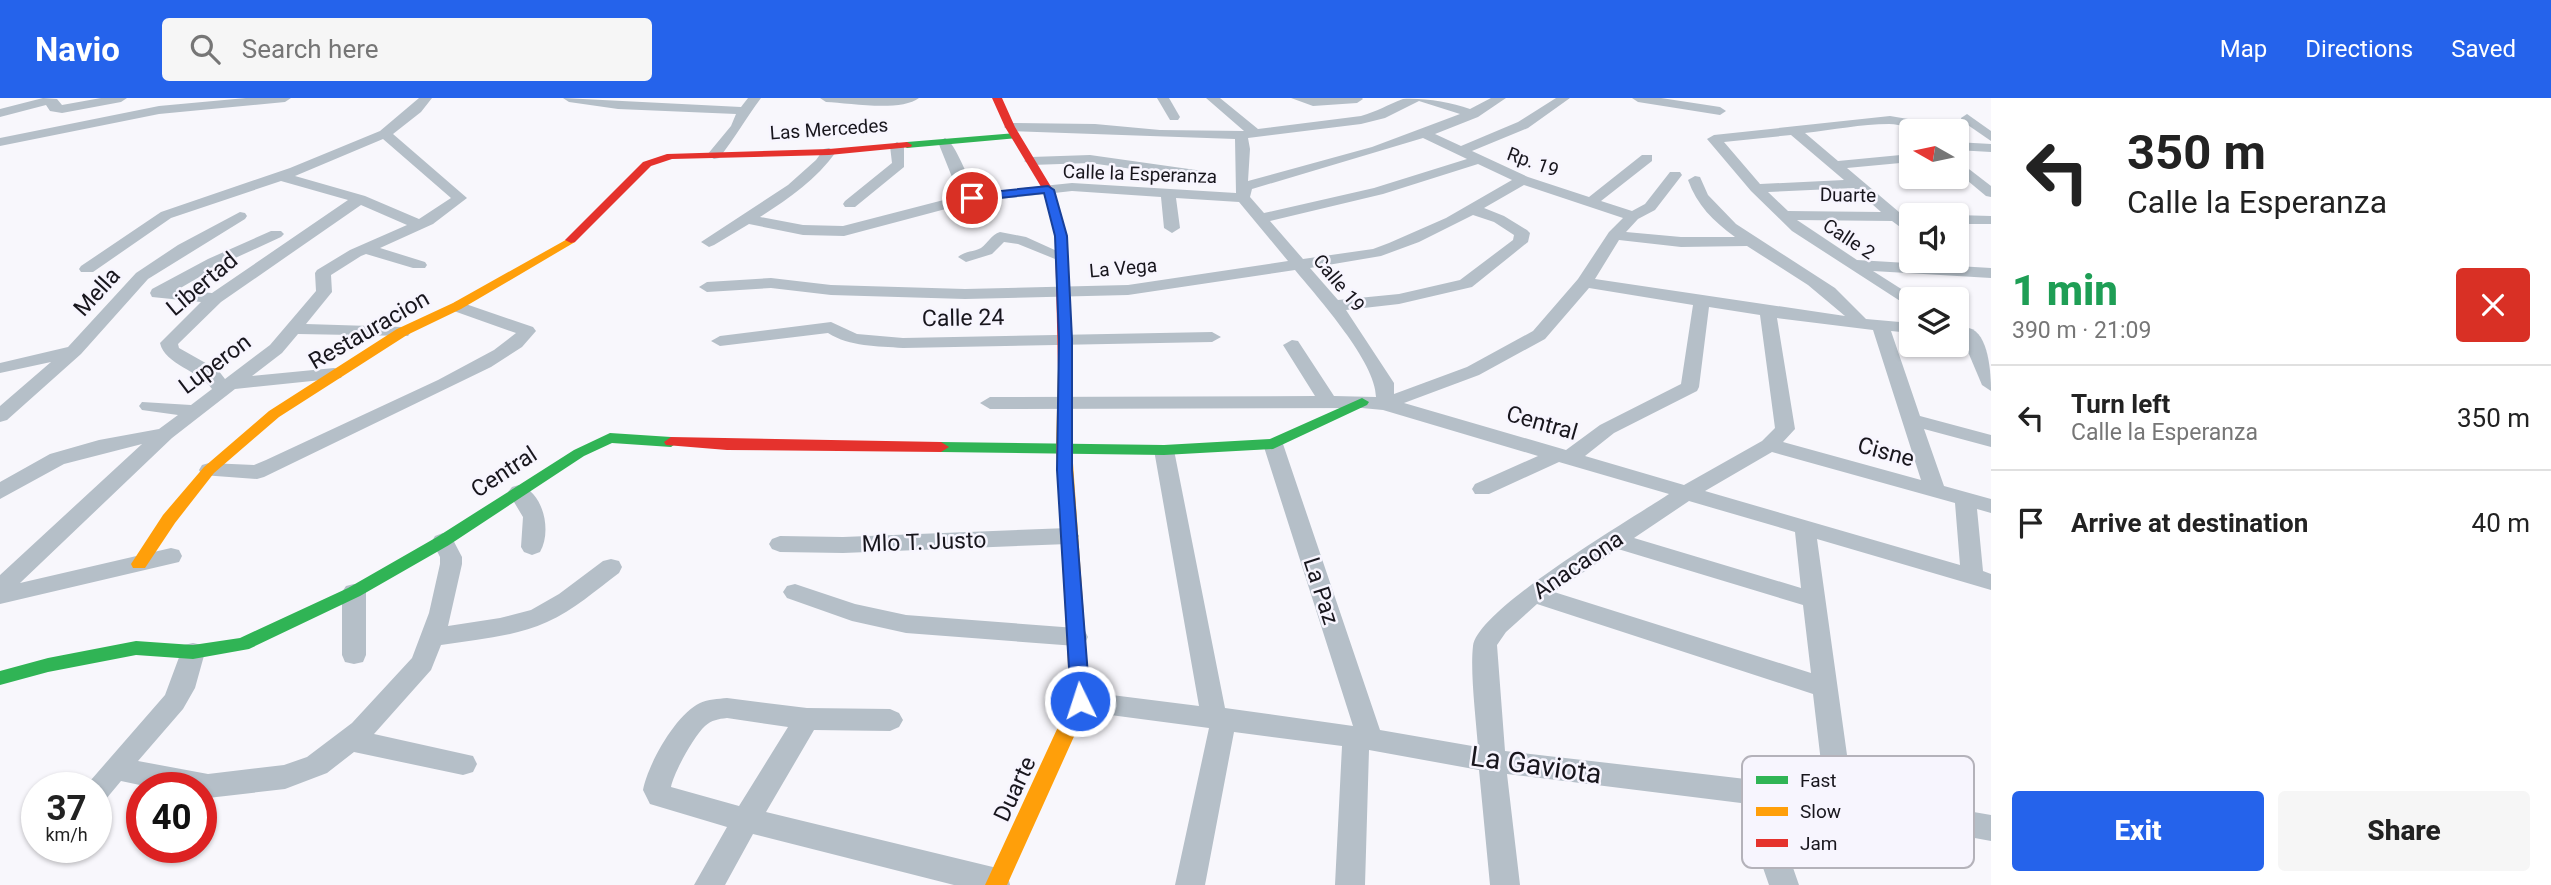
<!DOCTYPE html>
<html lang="en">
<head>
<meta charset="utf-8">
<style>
	body { margin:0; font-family:Roboto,sans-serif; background:#f6f6f6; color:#222; height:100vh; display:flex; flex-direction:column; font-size:26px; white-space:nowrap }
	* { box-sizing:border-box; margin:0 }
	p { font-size:23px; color:#767676 }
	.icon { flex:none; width:38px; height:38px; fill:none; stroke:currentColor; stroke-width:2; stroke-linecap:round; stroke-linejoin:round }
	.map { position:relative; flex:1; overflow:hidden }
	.sheet { display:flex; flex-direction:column; background:#fff; width:560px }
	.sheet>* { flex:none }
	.top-card { background:#fff; color:#222; overflow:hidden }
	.needle { width:46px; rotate:279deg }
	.buttons { position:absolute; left:1899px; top:21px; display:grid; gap:14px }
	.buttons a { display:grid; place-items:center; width:70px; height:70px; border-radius:7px; background:#fff; box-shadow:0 2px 5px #0004; font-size:35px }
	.speed { position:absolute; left:21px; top:674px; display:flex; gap:14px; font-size:35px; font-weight:700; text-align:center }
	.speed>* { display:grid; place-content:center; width:91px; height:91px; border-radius:50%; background:#fff; box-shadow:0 2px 5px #0004; line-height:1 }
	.speed small { font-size:18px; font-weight:400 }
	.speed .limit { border:10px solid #d22; background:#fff; color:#111 }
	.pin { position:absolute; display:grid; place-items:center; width:60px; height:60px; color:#fff; margin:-30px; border:4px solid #fff; border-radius:50%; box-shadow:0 2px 7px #0007 }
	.me { position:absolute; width:77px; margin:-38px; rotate:356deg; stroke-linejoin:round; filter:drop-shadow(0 0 5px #0008) }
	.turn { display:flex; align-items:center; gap:24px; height:147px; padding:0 21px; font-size:32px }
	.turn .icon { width:91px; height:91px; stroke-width:2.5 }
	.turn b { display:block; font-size:49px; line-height:60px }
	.round { display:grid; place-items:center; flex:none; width:74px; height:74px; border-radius:7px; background:#f6f6f6 }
	.overview { display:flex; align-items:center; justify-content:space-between; height:119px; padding:0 21px }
	h1 { font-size:42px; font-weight:800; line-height:52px; color:#1e9e55 }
	.button { display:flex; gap:14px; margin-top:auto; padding:14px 21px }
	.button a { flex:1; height:80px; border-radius:7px; background:#2563eb; color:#fff; font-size:28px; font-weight:800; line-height:80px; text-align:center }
	.button a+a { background:#f6f6f6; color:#222 }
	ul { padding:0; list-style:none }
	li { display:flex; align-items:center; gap:21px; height:105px; padding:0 21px; border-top:2px solid #e0e0e0 }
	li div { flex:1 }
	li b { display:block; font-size:26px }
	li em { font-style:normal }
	header { display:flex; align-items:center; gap:42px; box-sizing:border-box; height:98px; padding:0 35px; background:#2563eb; color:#fff }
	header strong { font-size:33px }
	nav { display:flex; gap:38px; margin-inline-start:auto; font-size:24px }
	.search { width:490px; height:63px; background:#f6f6f6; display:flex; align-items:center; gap:18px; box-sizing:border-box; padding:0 24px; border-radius:7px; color:#767676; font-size:26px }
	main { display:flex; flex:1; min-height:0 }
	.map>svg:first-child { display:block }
</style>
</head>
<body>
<header>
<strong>Navio</strong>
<div class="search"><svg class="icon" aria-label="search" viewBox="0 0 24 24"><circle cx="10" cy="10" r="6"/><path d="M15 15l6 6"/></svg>Search here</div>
<nav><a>Map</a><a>Directions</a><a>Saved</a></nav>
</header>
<main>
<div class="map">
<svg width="1991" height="787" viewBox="0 0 1991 787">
	<rect width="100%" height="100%" fill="#f8f7fc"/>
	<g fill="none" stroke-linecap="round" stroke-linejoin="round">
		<!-- street -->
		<g fill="#b5bfc8" fill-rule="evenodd">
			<path d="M43,0L57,1L62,7L101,0H127L121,4L62,15L50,13L46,7L0,19V11Z"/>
			<path d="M246,0H291L285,4L159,16L0,48V40L159,8Z"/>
			<path d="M419,0H432L421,14L393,36L467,100L433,126L380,150L425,164L427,167L425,170H413L366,156L361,158L331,177L332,194L306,226L402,229L411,234L408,238L298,236L282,255L252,278L334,270L341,272L343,276L341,280L235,291L172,340L20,485L171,450L179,452L182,458L179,464L0,506V477L142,346L64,366L0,401V384L50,356L99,342L159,331L178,317L142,312L139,308L142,304L191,307L212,291C199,272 165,267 160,245L201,204L152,199L150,195L152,191L208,161L271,133H281L284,136L281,139L220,167L177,192L212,195L348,102L281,83L171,120L93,174H81L79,171L81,168L161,114L290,70L380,33ZM383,41L451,100L419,121L365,98L295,78ZM361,107L407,127L350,152L317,172L315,175L316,193L270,247L225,281L218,272L179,250L178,246L221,204Z"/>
			<path d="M563,0L741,9L748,0H761C746,20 735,40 719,60L714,61L707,57L731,28L736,16L618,11L569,4Z"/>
			<path d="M820,0H919C901,14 849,5 826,4Z"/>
			<path d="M1157,0H1169L1180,19L1178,22H1170Z"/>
			<path d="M1206,0H1220L1258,31L1361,18C1376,14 1389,6 1403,1C1425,0 1450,4 1470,11L1491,0H1506L1478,19L1435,36L1461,48L1518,24L1556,0H1570L1528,30L1472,53L1528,79L1589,99L1642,57H1652V63L1601,103L1632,113L1645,106L1670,74H1680L1682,77L1655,112L1638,121L1626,134L1681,139H1735C1713,123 1697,107 1688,82L1695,78L1700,79L1708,97L1736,126L1835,190L1866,221L1911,225V235L1891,233L1920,318L1991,337V349L1924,331L1944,388L1991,401V415L1977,411L1983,473L1991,476V492L1817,441L1852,693L1991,717V743L1839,715L1785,710L1791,764L1799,787H1769L1761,764L1757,707L1507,676L1520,787H1490L1479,672L1369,652L1365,787H1335L1342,648L1234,634L1205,787H1175L1209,630L1080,613L1071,610L1067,603L1071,596L1080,593L1199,608L1154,352L1157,348H1171L1174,352L1225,610L1353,628L1263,346L1266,342H1280L1283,346L1380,632L1478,649C1476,621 1470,574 1473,548C1478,510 1633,420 1669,396L1559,364L1489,396H1475L1472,391L1475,386L1538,358L1383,312L1362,310L990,311L980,305L990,299L1315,298L1283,247L1292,242L1298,243L1334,298L1376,299C1376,264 1318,200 1295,172L1128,197L965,201L831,197L771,190L707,194L699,189L707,184L771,180L831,187L965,191L1128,187L1288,163L1239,104L1176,100L1180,130L1172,135L1164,130L1161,99L1072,93L972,104L844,138L803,137L749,126L714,147L709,149L701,144L788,87L816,62L824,51L829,50L836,54C816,82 788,101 760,119L803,127L843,128L963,97L952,79L938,44L945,40C955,44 969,83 976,95L1072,85L1236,95L1235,41L1010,33L1004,29L1010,25L1095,26L1160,32L1244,33ZM1419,3L1460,16L1372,49L1248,83L1250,51L1248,40L1361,26L1385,20ZM1423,40L1467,61L1374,90L1264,115L1250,99L1252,91ZM1478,66L1512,82L1446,120L1389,145L1373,151L1303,161L1270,123L1383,96ZM1524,87L1623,120L1609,134L1578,181L1533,233L1467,269L1394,296V285L1346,212L1399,206L1472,189L1528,144L1530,135L1527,132L1504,118L1484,110ZM1473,117L1494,124L1514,137L1513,142L1460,182L1399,196L1338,202L1310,170L1381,158L1419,144ZM1619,142L1681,149L1747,148L1808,187L1845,218L1595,181ZM1589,190L1693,207L1681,286L1600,327L1566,352L1404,305L1479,277L1545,241ZM1709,209L1760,217L1775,330L1762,343L1684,387L1585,358L1614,335L1697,293L1699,289ZM1777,220L1873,232L1921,382L1783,344L1795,331ZM1772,354L1955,405L1960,467L1705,393ZM1689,403L1795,434L1801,490L1634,440ZM1618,451L1803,507L1811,575L1554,494ZM1537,506L1813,596L1824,690L1505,653L1497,547L1506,534Z"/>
			<path d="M1291,0H1362L1363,1L1357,5L1313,8Z"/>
			<path d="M1632,0H1661L1720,9L1726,13L1720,17L1638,4Z"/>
			<path d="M1967,16L1991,33V43L1962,23L1961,20Z"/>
			<path d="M1890,18L1914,22L1926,33C1912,34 1903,26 1889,26C1861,26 1833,32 1805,35L1838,63L1911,56V64L1847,70L1899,114L1906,116L1911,124V137L1892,123L1797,122L1857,162L1991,170V180L1873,173L1917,201H1911V210L1792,133L1751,93L1707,41L1714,37ZM1791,37L1844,82L1760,86L1724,44ZM1854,90L1881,114L1788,113L1768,94Z"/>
			<path d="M897,44L904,48V69L855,109H845L843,106L845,103L892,65L890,48Z"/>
			<path d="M1956,44L1991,46V54L1956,52Z"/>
			<path d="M1090,57L1203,73L1210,77L1203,81L1090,65L1031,67L1024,63L1031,59Z"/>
			<path d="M1956,61L1991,88V99L1986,98L1956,73Z"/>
			<path d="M240,114L245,115L247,118L245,121L148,181L81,256L7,322L0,324V308L51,264L0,275V265L68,249L136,175L178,147Z"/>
			<path d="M1953,117H1956L1991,118V126H1956V117Z"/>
			<path d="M1000,134L1026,139L1068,158L1060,163L1018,146L1004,144L992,156L966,164L958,159C965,153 973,154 981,150C988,145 991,137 1000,134Z"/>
			<path d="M457,203L533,229L536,233L522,249L491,269L264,379L257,381L202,377L199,372L202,367L209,365L254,367L266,362L438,282L494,252L516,235L451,212L449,208Z"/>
			<path d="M831,224L857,236L903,240L1212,234L1221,239L1212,244L903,250C877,248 850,249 828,235L720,248L711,243L720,238Z"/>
			<path d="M1969,230C1989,235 1991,276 1991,293L1982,287L1960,235Z"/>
			<path d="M519,387C544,394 552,434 540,454L532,457L524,454L521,449L523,419L508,394L512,389Z"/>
			<path d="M1068,430L1076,433L1079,438L1076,443L1068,446L843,455L780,454L772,451L769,446L772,441L780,438L843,439Z"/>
			<path d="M443,435L451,438L462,459V466L448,528L500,520L531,512L559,496L603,463L611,461L619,463L622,469L619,475C596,492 574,512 547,524C514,539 477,541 441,547L431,572L374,636L473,658L477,666L473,674L463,677L354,654L327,675L285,691L208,700L201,699V690H154L121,683L106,701L96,705V690H84L165,597L181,554L184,547L193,545L202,547L205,554L195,590L183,611L138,663L208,676L284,667L307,659L352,625L412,560L429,515L440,466V459L432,443L435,438Z"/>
			<path d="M354,486L362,488L366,494V557L363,564L354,566L345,564L342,557V494L346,488Z"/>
			<path d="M795,486L855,506L906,517L1076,530L1085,533L1088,539L1085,545L1076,548L906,535L852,523L787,500L783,494L787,488Z"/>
			<path d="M727,600L807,610L890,611L899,615L903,622L899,629L890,633L814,632L766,714L997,770L1007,774L1010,787H954L753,736L725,787H694L727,729L650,706L643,692C648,666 676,616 700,605C708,601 718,601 727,600ZM727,620L788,629L739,708L671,689C674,674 694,638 705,628C712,622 718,621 727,620Z"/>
		</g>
		<!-- fast -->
		<g fill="#30b455" fill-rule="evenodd">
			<path d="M1016,35L1019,36V40L907,50L902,47L907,44Z"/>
			<path d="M1362,300L1369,304L1367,307L1273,351L1164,357L941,354L933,349L941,344L1164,347L1270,341Z"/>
			<path d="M610,335L671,339L678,344L671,349L612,345L584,358L449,447L360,498L249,551L193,561L136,557L48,574L0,587V573L48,560L136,543L193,547L240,540L348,490L437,439L574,352Z"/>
		</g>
		<!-- slow -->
		<g fill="#ff9f0a" fill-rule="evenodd">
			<path d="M571,139L575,140V144L461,211L407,237L279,319L214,375L175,425L145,470H133L131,466L163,417L204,369L269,313L397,231L453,205Z"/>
			<path d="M1065,267L1072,271V351L1090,603L1007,787H985L1070,603L1056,351L1058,271Z"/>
		</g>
		<!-- jam -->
		<g fill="#e5322d" fill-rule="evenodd">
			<path d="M992,0H1002L1015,29L1053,92L1067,138L1072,271L1070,274H1060L1058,271L1055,138L1043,92L1005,29Z"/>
			<path d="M907,44L912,47L911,49L829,57L672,61L651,68L575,144L571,145L565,142L643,64L667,56L829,51Z"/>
			<path d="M671,339L941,344L949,349L941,354L727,352L666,347L664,344Z"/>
		</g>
	</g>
	<!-- route -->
	<path fill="#2563eb" stroke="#184099" stroke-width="2" d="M1048,88L1054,92L1067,138L1072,241V372L1090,603L1087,608L1080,611L1074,608L1071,603L1057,372L1059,241L1055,138L1044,95L972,103L966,100L972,96Z"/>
	<g text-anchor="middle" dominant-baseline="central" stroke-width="5" stroke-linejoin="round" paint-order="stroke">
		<!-- far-street labels -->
		<g font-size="19" fill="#18161d" stroke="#f7f5fe">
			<text transform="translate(829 31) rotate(-4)">Las Mercedes</text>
			<text transform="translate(1533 64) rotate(20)">Rp. 19</text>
			<text transform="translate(1140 76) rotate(2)">Calle la Esperanza</text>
			<text transform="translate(1848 97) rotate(1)">Duarte</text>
			<text transform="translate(1849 141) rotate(33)">Calle 2</text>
			<text transform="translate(1123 170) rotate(-5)">La Vega</text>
			<text transform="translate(1339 185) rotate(50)">Calle 19</text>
		</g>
		<!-- street labels -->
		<g font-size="23" fill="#18161d" stroke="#f7f5fe">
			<text transform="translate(202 186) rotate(-40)">Libertad</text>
			<text transform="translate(97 194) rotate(-48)">Mella</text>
			<text transform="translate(963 220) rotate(-1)">Calle 24</text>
			<text transform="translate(369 232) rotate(-30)">Restauracion</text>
			<text transform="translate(215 266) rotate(-37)">Luperon</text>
			<text transform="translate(1542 325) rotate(16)">Central</text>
			<text transform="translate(1886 354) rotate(15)">Cisne</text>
			<text transform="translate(504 374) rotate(-33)">Central</text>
			<text transform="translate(924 444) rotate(-2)">Mlo T. Justo</text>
			<text transform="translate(1578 467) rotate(-34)">Anacaona</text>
			<text transform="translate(1321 493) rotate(72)">La Paz</text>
			<text transform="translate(1015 691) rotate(-65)">Duarte</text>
		</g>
		<!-- near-street labels -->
		<g font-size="28" fill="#18161d" stroke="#f7f5fe">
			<text transform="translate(1536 667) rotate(8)">La Gaviota</text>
		</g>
	</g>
	<!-- legend -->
	<rect x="1742" y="658" width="232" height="112" rx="10" fill="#f7f5fe" stroke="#b4b2ba" stroke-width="2"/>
	<rect x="1756" y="678" width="32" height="8" fill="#30b455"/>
	<rect x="1756" y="709" width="32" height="9" fill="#ff9f0a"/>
	<rect x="1756" y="741" width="32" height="8" fill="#e5322d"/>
	<g font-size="19" fill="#18161d">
		<text x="1800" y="689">Fast</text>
		<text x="1800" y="720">Slow</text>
		<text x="1800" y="752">Jam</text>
	</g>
</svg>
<div class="buttons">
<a><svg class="needle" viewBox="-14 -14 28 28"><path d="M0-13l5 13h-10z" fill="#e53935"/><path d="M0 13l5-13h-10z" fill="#767676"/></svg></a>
<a><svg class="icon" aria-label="sound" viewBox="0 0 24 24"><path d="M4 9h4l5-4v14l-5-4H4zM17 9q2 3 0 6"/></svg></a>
<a><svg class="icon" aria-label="layers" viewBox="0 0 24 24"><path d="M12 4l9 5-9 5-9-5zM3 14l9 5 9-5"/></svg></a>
</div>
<div class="speed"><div>37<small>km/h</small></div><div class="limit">40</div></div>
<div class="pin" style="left:972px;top:100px;background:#d93025"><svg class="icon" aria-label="arrive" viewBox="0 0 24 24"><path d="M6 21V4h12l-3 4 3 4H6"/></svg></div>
<svg class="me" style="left:1080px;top:603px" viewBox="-20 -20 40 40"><circle r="17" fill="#2563eb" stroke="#fff" stroke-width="3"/><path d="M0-11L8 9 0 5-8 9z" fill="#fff"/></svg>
</div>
<section class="sheet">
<div class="top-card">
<div class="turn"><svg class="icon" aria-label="left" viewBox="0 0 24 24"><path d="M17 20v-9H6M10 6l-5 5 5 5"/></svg><div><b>350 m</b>Calle la Esperanza</div></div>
</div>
<div class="overview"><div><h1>1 min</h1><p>390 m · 21:09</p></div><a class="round" style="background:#d93025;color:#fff"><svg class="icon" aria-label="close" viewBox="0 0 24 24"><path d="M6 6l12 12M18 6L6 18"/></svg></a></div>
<ul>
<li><svg class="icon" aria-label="left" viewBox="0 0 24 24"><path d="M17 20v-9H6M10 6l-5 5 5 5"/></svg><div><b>Turn left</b><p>Calle la Esperanza</p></div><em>350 m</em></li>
<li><svg class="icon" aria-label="arrive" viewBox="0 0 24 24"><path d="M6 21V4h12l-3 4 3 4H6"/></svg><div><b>Arrive at destination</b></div><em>40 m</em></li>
</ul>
<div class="button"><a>Exit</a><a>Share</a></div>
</section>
</main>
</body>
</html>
